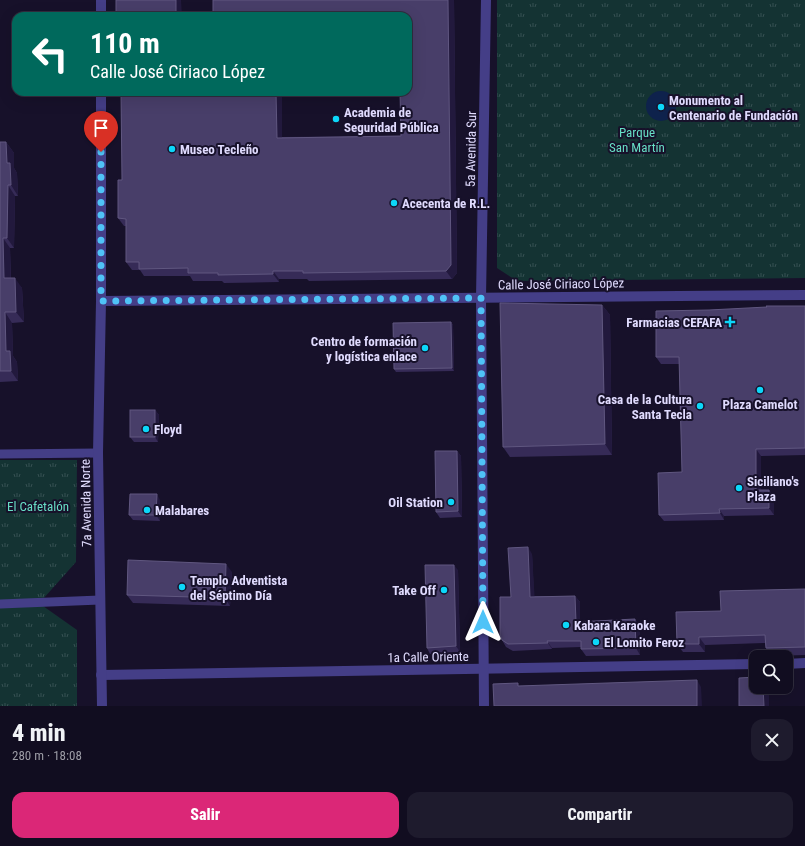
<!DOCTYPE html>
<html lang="es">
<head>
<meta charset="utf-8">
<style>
	body { margin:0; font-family:"Roboto Condensed",sans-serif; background:#1e1b2d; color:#f1f3f6; height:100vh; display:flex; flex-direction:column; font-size:15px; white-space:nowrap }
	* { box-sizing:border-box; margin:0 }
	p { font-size:13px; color:#9c9ca5 }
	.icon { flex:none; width:22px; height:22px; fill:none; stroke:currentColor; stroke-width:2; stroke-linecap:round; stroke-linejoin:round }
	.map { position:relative; height:706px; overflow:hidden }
	.details { display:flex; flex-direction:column; background:#110d20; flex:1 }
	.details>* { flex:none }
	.hud { position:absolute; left:12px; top:12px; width:400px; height:84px; border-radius:12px; box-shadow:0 4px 16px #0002,0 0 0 1px #302d3e; background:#00695c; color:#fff; overflow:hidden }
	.fabs { position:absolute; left:749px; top:650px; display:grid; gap:8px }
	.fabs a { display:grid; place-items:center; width:44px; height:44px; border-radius:8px; background:#110d20; box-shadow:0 4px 16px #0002,0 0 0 1px #302d3e; font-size:20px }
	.pin { position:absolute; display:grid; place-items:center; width:34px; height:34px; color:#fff; margin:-41px -17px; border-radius:50% 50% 50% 0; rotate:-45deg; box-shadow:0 0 4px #0007 }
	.pin .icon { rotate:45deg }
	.me { position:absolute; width:44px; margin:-22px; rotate:0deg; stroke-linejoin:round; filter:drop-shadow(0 0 3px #0008) }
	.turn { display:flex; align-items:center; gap:14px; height:84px; padding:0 12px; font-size:18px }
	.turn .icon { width:52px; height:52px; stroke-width:2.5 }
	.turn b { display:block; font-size:28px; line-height:34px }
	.round { display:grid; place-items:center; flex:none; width:42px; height:42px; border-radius:12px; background:#1e1b2d }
	.summary { display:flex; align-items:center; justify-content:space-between; height:68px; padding:0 12px }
	h1 { font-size:24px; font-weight:800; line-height:30px }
	.button { display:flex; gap:8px; margin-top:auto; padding:8px 12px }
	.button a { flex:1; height:46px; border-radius:12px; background:#db2777; color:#fff; font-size:16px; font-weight:800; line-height:46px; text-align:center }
	.button a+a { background:#1e1b2d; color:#f1f3f6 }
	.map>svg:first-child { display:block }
</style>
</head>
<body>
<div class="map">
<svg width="805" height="706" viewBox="0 0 805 706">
	<defs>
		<pattern id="grass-tufts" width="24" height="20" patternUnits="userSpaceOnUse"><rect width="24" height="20" fill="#143333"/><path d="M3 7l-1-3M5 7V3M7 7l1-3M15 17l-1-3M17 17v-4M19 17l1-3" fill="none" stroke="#365052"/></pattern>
	</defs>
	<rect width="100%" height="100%" fill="#17112a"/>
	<!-- grass -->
	<g fill="url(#grass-tufts)">
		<path d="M497,0H805V278L517,281L497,268Z"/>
		<path d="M0,460H77L76,562L43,599V606L77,630V706H0Z"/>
	</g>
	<!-- water -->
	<circle fill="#0e224c" cx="661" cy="106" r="15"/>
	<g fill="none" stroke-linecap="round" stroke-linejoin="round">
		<!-- service -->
		<g stroke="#443e87" stroke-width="9">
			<path d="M0,454L98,453"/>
			<path d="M0,604L100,600"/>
		</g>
		<!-- minor -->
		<g stroke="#443e87" stroke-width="10">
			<path d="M786,664L805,663"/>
			<path d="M101,675L756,664"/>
		</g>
		<!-- tertiary -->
		<g stroke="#443e87" stroke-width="10">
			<path d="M101,0V16"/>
			<path d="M101,92V301L98,453L102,706"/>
			<path d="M101,301L805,295"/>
			<path d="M484,706L481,298L486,0"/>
		</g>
	</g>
	<!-- wall -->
	<g fill="#362b57">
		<path d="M213,0H454L457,273L452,279L309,281L307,279H279V282L224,283L222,281H193L190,276H144L140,270H132L126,262V226H124L118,218L282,92V137L401,136L408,16Z"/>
		<path d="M0,142H6L14,153V168L17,173L18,196H15L14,248H10L11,278L22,288L24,322L12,323L13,356L17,362L18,381L0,382Z"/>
		<path d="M602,305L610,315L612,455L510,457L503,447Z"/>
		<path d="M805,306V455L761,456V490H769L774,497V515L724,516V520L664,521L659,515L682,472L679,364H661L656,357L709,310Z"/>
		<path d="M451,322L453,325L454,371L396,372L394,369Z"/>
		<path d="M155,410L159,415L158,442H134L130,437Z"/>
		<path d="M457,451L461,456L462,517L440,518L436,512Z"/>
		<path d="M160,500V521L133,520L129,515Z"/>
		<path d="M532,554L534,596H575L580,602V622L640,626V655L586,656L581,649V647L552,648V649L513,651L506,647L502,640L511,597Z"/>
		<path d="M458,570L460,652L430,654L427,648Z"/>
		<path d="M232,572L230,606L133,603L127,595Z"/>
		<path d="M805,589V655L771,656L766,648L765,643L705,645V652H683L677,644L721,611Z"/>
	</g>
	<!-- shaded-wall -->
	<g fill="#22193d">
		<path d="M176,0H181L182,16H176Z"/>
		<path d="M448,0H454L457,273L452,279L446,271Z"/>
		<path d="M276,92H282V145L277,138Z"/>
		<path d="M6,142L14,153V168L17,173L18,196L11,185L7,163Z"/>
		<path d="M8,185L15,196L14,248L7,238Z"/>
		<path d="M3,238L10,248L11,288L4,278Z"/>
		<path d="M273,271L279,279V282L273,274Z"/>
		<path d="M15,278L22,288L24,322L16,312Z"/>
		<path d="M602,305L610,315L612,455L605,444Z"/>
		<path d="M5,312L12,323L13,356L17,362L18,381L11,371L6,351Z"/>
		<path d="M451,322L453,325L454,371L452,368Z"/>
		<path d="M155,410L159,415L158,442L155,437Z"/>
		<path d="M756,449L761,456V497L756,490Z"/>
		<path d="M457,451L461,456L462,517L458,511Z"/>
		<path d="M769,490L774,497V515L769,508Z"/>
		<path d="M157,494L160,500V521L156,515Z"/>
		<path d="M719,509L724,516V520L720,513Z"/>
		<path d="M528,547L532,554L535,603L530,597Z"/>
		<path d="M226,564L232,572L230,606L225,598Z"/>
		<path d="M454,565L458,570L460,652L456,646Z"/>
		<path d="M575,596L580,602V628L576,622Z"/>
		<path d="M635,619L640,626V655L636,648Z"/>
		<path d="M699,637L705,645V652L699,644Z"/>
		<path d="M547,641L552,648V649L548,643Z"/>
		<path d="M697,680L701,687L702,706H697Z"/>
		<path d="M763,687H769V706H764Z"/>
	</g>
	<!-- building -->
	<g fill="#483e69" stroke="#605780">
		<rect x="116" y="0" width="60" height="16"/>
		<path d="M213,0H448L451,265L446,271L303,273V271H273V274L218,275V273H188V268L139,269V262H126V219L118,218V180H122L121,92H276L277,138L401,136L400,92H408V16H213Z"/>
		<path d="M0,142H6L7,163H10L11,185H8L7,238H3L4,278H15L16,312H5L6,351H10L11,371H0Z"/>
		<path d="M500,303L602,305L605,444L503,447Z"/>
		<path d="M766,306H805V448L756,449V490H769V508L719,509L720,513L659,515L658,473L682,472L679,357H656V311L709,310L767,307Z"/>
		<path d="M451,322L452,368L394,369L393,323Z"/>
		<rect x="130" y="410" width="25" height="27"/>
		<path d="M435,451H457L458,511L436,512Z"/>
		<path d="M130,494H157L156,515H129Z"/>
		<path d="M528,547L530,597L575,596L576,622L635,619L636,648L581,649V641H547L548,643L508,644L502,640L500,635V597H511L508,548Z"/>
		<path d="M128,560L226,564L225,598L127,595Z"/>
		<path d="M425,565H454L456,646L427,648Z"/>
		<path d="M805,589V647L766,648L765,635L699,637V644H677L676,612L721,611L720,591Z"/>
		<path d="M756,677V687H763L764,706H739V678Z"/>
		<path d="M697,680V706H494L493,684L518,683V686Z"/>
	</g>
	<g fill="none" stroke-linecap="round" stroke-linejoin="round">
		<!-- route -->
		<path stroke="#4fc3f7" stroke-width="7" stroke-dasharray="0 12.6" d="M101,152V301L481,298L483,622"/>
	</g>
	<!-- markers -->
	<g fill="#0cd7f9" stroke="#17112a" stroke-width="1.5">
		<circle cx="661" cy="107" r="4"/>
		<circle cx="336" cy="119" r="4"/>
		<circle cx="172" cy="149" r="4"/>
		<circle cx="394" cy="203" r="4"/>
		<path d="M728 316h4v4h4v4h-4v4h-4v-4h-4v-4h4z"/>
		<circle cx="425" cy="348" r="4"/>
		<circle cx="760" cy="390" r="4"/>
		<circle cx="700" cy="406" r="4"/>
		<circle cx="146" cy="429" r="4"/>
		<circle cx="739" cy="488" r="4"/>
		<circle cx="451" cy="502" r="4"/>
		<circle cx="147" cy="510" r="4"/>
		<circle cx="182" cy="587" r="4"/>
		<circle cx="444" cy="590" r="4"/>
		<circle cx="566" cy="625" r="4"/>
		<circle cx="596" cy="642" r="4"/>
	</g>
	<g text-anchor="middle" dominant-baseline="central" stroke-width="4" stroke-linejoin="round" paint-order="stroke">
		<!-- poi labels -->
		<g font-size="13" font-weight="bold" fill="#e0dbfe" stroke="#17112a" text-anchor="start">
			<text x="669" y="100">Monumento al<tspan x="669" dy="15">Centenario de Fundación</tspan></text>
			<text x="344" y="112">Academia de<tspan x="344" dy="15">Seguridad Pública</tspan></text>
			<text x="180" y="149">Museo Tecleño</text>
			<text x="402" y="203">Acecenta de R.L.</text>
			<text x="722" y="322" text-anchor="end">Farmacias CEFAFA</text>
			<text x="417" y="341" text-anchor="end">Centro de formación<tspan x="417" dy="15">y logística enlace</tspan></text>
			<text x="692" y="399" text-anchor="end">Casa de la Cultura<tspan x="692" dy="15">Santa Tecla</tspan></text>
			<text x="760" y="404" text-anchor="middle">Plaza Camelot</text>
			<text x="154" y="429">Floyd</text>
			<text x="747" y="481">Siciliano's<tspan x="747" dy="15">Plaza</tspan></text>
			<text x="443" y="502" text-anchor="end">Oil Station</text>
			<text x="155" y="510">Malabares</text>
			<text x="190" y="580">Templo Adventista<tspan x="190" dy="15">del Séptimo Día</tspan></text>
			<text x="436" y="590" text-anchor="end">Take Off</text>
			<text x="574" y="625">Kabara Karaoke</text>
			<text x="604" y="642">El Lomito Feroz</text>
		</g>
		<!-- park labels -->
		<g font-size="13" fill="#67dec5" stroke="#17112a">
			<text x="637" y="132">Parque<tspan x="637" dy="15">San Martín</tspan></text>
			<text x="38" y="506">El Cafetalón</text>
		</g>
		<!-- street labels -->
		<g font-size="13" fill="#e0dbfe" stroke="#17112a">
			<text transform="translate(471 149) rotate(-89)">5a Avenida Sur</text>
			<text transform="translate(561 284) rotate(-1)">Calle José Ciriaco López</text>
			<text transform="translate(86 503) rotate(-91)">7a Avenida Norte</text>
			<text transform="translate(428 657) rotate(-1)">1a Calle Oriente</text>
		</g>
	</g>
</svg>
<div class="fabs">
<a><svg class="icon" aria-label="search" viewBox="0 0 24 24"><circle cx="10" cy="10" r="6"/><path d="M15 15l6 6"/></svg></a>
</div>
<div class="pin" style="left:101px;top:152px;background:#d93025"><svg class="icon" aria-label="arrive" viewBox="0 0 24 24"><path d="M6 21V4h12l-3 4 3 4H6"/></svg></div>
<svg class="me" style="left:483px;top:622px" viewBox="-20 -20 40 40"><path d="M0-17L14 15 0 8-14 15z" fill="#4fc3f7" stroke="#fff" stroke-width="4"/></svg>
<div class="hud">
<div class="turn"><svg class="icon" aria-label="left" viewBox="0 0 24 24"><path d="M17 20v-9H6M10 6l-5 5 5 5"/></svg><div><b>110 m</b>Calle José Ciriaco López</div></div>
</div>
</div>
<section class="details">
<div class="summary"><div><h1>4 min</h1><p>280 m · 18:08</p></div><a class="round"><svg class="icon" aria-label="close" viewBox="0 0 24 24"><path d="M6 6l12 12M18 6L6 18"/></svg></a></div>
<div class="button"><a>Salir</a><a>Compartir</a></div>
</section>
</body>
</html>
